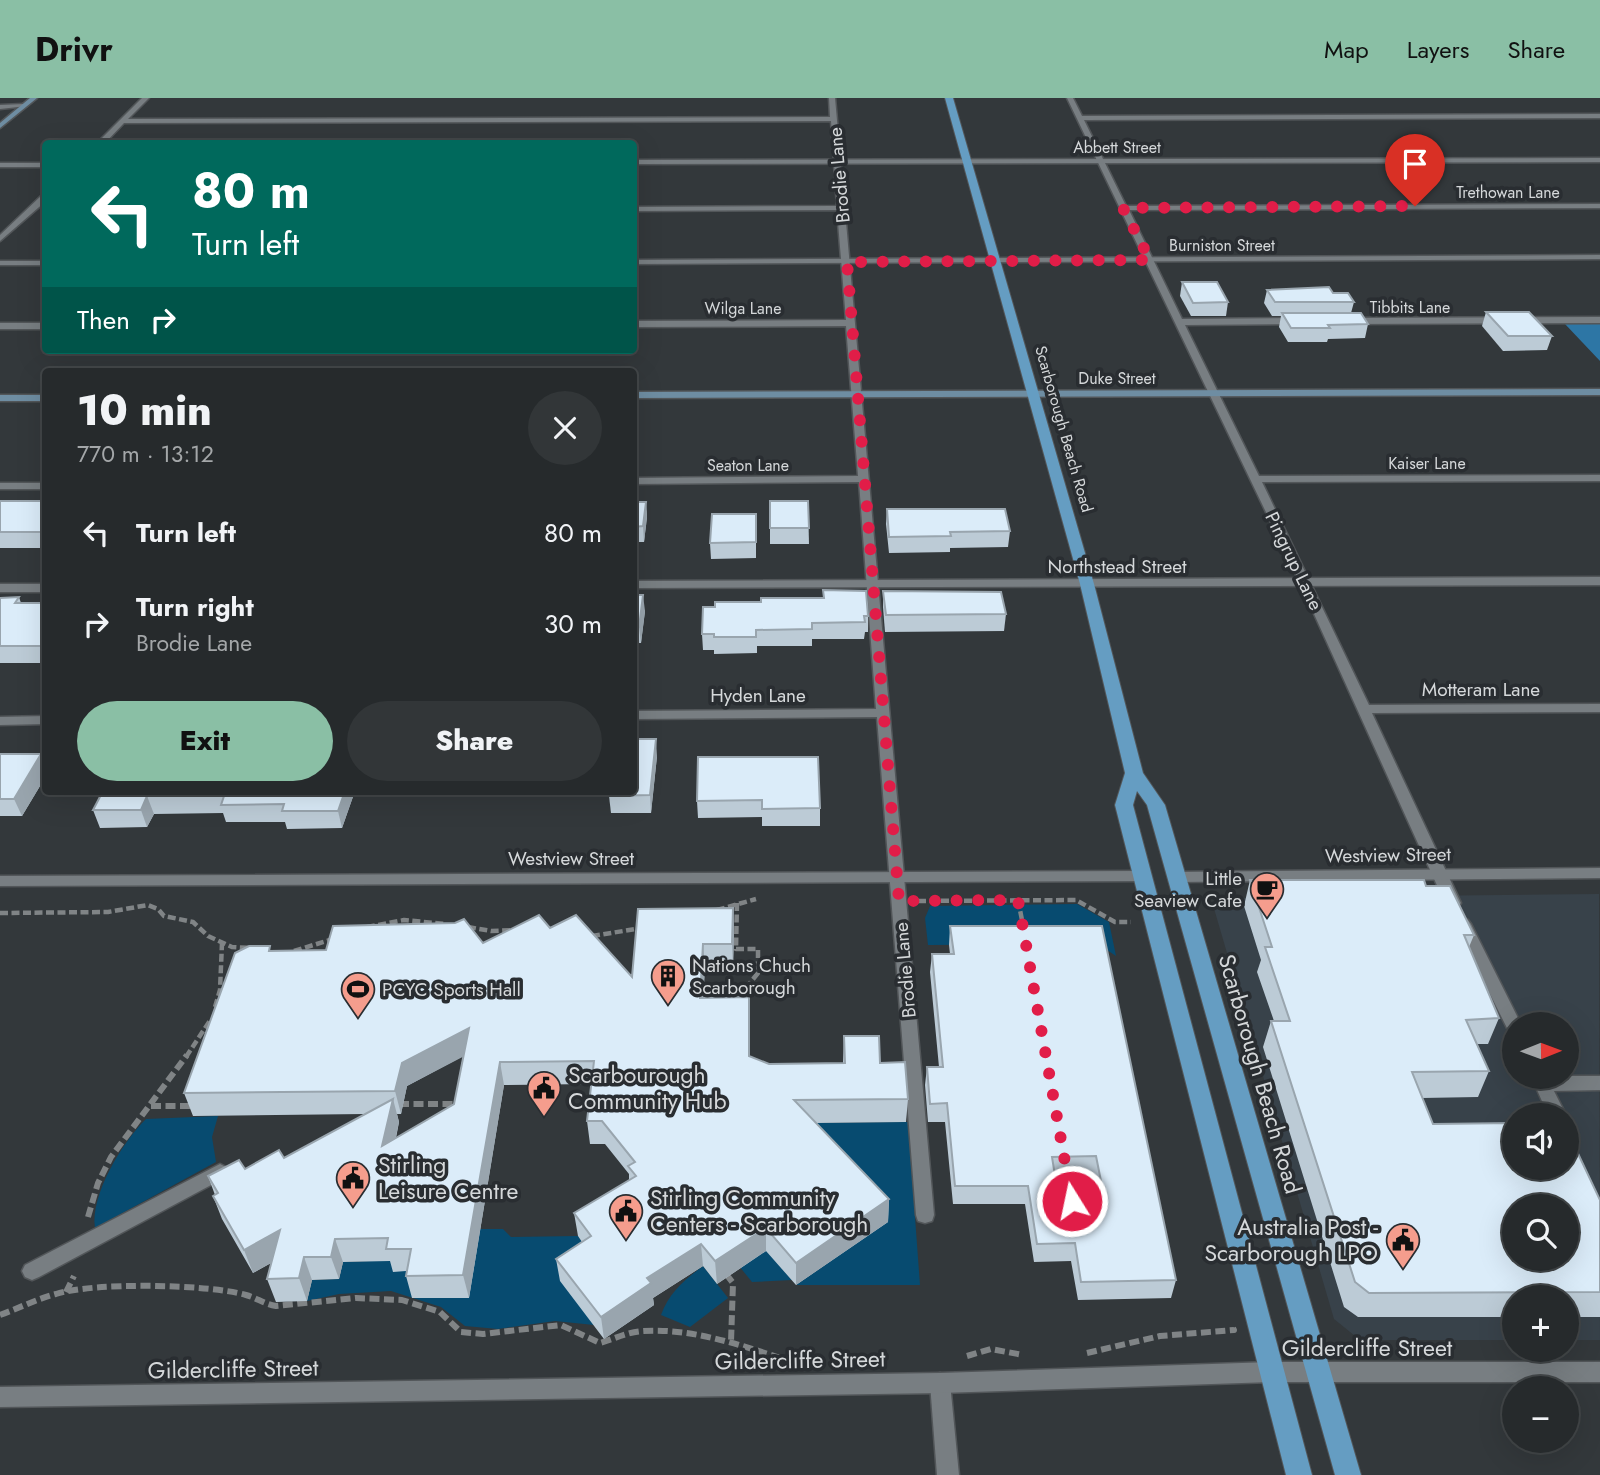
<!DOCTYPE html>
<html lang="en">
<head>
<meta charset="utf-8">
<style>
	body { margin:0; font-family:Jost,sans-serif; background:#323638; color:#f1f3f6; height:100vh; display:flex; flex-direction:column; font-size:26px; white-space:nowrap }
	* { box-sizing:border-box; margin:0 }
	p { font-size:23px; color:#a4a7a9 }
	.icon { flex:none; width:38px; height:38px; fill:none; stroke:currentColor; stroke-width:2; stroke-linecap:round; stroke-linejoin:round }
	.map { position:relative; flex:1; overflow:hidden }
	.sheet { position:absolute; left:42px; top:270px; width:595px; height:427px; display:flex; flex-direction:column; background:#262a2c; border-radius:7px; box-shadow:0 7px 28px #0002,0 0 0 2px #424648 }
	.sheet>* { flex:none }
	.guide { position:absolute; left:42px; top:42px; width:595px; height:214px; border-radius:7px; box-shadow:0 7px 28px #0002,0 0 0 2px #424648; background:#00695c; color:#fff; overflow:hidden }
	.needle { width:46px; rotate:89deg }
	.fabs { position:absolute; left:1502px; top:914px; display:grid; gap:14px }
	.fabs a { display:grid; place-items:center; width:77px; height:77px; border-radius:50%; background:#262a2c; box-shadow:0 7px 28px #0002,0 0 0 2px #424648; font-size:35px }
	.pin { position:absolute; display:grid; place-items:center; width:60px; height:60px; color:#fff; margin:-72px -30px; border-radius:50% 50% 50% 0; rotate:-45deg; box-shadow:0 0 7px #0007 }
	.pin .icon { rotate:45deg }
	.me { position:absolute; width:77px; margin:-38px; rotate:350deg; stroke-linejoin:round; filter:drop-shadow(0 0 5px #0008) }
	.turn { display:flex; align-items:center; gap:24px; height:147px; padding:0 35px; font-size:32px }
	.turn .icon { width:91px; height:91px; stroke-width:2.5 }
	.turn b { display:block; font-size:49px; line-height:60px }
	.then { display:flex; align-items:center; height:66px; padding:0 35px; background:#0003; gap:14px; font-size:26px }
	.round { display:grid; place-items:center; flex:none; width:74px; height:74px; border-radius:37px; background:#323638 }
	.head { display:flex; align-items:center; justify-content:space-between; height:119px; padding:0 35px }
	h1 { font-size:42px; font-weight:800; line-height:52px }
	.primary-button { display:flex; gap:14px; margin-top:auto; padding:14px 35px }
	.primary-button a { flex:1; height:80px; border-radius:42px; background:#8abfa5; color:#111; font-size:28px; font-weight:800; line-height:80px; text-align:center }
	.primary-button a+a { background:#323638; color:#f1f3f6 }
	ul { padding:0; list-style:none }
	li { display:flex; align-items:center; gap:21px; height:91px; padding:0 35px }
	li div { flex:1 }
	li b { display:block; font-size:26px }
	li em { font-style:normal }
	header { display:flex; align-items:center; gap:42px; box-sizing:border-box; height:98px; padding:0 35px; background:#8abfa5; color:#111 }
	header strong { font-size:33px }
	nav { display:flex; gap:38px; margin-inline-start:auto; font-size:24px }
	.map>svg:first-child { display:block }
</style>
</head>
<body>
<header>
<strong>Drivr</strong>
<nav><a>Map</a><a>Layers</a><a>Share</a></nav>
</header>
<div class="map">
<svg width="1600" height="1377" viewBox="0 0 1600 1377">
	<rect width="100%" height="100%" fill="#33383b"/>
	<!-- built -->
	<path fill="#38424a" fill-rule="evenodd" d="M1599,796L1600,1242H1566V1199H1514V1242H1360L1334,1221L1213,807L1227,800ZM1514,926H1566V978H1514ZM1514,1017H1566V1069H1514ZM1514,1108H1566V1160H1514Z"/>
	<!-- green -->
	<g fill="#074b70">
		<path d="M1077,806L1109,824L1116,858L1098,846L928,847L925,820L930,808Z"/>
		<path d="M218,1018L212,1039L216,1064L95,1130C90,1097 123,1043 146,1021Z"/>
		<path d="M908,1024L920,1187H796L887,1124L794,1025Z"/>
		<path d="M698,1074L792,1182L752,1184L674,1088Z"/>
		<path d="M479,1131H503L511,1139L578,1138L595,1161L594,1227L555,1223L498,1231L465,1228L441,1209L391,1193L339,1196L307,1203L312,1182L339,1181L343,1164L370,1163Z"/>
		<path d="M703,1168L728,1200L690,1229L661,1217C669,1195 684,1182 703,1168Z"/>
	</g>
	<!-- water -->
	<path fill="#2d76a5" d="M1600,225V263L1565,226Z"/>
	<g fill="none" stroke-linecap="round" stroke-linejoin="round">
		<defs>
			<g id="lane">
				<path d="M142,0H149L128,21L830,19L829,0H835L934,1117L932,1123L925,1125L918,1123L916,1117L877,619L634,621V613L876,611L859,384L634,386V380L858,378L846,228L634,229V223L846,222L837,112L634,113V109L837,108L831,23L124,25L104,46H96Z"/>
				<path d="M1067,0H1073L1082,18L1600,16V20L1084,22L1126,108L1600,106V110L1129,112L1182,221L1297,220L1301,223L1297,226L1185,227L1259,378L1600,377V383L1262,384L1369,607L1600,606V614L1372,615L1461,805L1458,809H1448L1445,805L1300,485Z"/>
				<path d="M43,96H46V103L0,143V137Z"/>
				<path d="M1600,219V225L1348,226L1344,223L1348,220Z"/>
				<rect x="0" y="225" width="46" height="6"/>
				<rect x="0" y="385" width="46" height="6"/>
				<path d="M46,618V626L0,627V619Z"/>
				<path d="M1463,820L1468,822L1471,826L1521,926H1514V934L1508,932L1455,826L1458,822Z"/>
				<path d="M1531,978H1600V992L1554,993L1566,1017H1548Z"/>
				<path d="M220,1066L226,1069L229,1074L226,1079L39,1179L32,1182L25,1179L22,1173L25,1167Z"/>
				<path d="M940,1275L947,1278L950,1285L959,1377H937L930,1285L933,1278Z"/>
			</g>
			<g id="street">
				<path d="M0,7L24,6L27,8L0,11Z"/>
				<path d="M1600,60V64L634,66V62Z"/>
				<rect x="0" y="65" width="46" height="4"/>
				<path d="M1600,157V161L634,166V162Z"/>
				<rect x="0" y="163" width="46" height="4"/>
				<path d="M1600,479V487L634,490V483Z"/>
				<rect x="0" y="486" width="46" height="8"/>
				<path d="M1600,770V780L1177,784L1172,783L1170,779L1172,775L1177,774Z"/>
				<path d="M1142,773L1147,774L1149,778L1147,782L1142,783L0,788V778Z"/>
				<path d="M1272,1264H1600V1284H1272L940,1295L0,1309V1289L940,1275Z"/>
			</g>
			<g id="secondary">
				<path d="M30,0H37L0,30V25Z"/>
				<path d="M1600,291V297L634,300V294Z"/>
				<rect x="0" y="297" width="46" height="6"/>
			</g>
			<path id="primary" d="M945,0H953L1094,486L1143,675L1165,707L1361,1377H1335L1147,707L1137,693L1133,707L1312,1377H1286L1115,707L1125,675L1080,486Z"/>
		</defs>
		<!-- lane casing -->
		<use href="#lane" stroke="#525659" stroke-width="3"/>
		<!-- street casing -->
		<use href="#street" stroke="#525659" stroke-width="3"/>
		<!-- secondary casing -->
		<use href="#secondary" stroke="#525659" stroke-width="3"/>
		<!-- primary casing -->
		<use href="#primary" stroke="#525659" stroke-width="2"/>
		<!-- path-far1 -->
		<g stroke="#808486" stroke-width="4.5" stroke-dasharray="8 3.5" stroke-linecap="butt">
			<path d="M1018,802L1024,832"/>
			<path d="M918,803L1076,802L1115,824H1131"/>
			<path d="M737,805L736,851H758V875L737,901"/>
			<path d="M717,812L756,801"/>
			<path d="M0,815L108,814L148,807L158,811L164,818L193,824L208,838L232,849L251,850"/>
			<path d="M367,829L404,822L445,826"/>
			<path d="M468,829L491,833L515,832"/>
			<path d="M592,838L642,830"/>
			<path d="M294,853L333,841"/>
			<path d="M215,909L220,892L222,845"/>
			<path d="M186,959L211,921"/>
		</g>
		<!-- path -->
		<g stroke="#808486" stroke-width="6" stroke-dasharray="10 4.5" stroke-linecap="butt">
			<path d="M399,1006H457"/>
			<path d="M151,1008H194"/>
			<path d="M1066,1072L1072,1103"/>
			<path d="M88,1119L98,1085L111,1059L187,957"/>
			<path d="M726,1176L733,1185L731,1244"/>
			<path d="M66,1194L74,1178"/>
			<path d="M0,1217C19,1210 37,1201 56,1196C94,1184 208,1186 246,1197C257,1200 264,1206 276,1208L356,1200L402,1202L440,1214L461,1234L483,1236L561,1227L600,1245C614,1241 628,1234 643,1233C690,1230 738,1246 783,1261"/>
			<path d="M1087,1255L1160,1238L1234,1232L1233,1230"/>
			<path d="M967,1258L991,1251L1023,1257"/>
		</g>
		<!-- lane -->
		<use href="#lane" fill="#787e82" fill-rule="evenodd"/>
		<!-- street -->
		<use href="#street" fill="#787e82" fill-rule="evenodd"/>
		<!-- secondary -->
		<use href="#secondary" fill="#6e8da2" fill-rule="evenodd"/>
		<!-- primary -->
		<use href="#primary" fill="#659dc2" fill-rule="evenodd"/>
	</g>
	<!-- wall -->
	<g fill="#bccbd6" fill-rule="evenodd">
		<path d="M1182,184L1228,204L1226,218H1191L1180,198Z"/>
		<path d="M1267,192L1333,195L1354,204L1351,215L1368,226L1365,240L1328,241L1327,244H1288L1279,229L1281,218H1272L1264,205Z"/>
		<path d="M1486,214L1552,238L1547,252L1503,253L1482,228Z"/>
		<rect x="0" y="403" width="46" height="47"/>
		<path d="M770,403H808L809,446H770Z"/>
		<path d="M634,404H646L647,419L644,444H634Z"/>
		<path d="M887,411L1010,433L1008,449L950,450V454L889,455L886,426Z"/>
		<path d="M756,416V460L711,461L710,445Z"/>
		<path d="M883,493L1006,516L1004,533L885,534L883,509Z"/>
		<path d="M634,497L645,513L641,545H634Z"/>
		<path d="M19,499L21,505H46V565H0V500Z"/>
		<path d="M868,518V534H865L864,541H812V548H757V555L714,556V552H703L702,536Z"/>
		<path d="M0,656L46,667V678L22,718H0Z"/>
		<path d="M657,658L651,715H611L609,698Z"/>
		<path d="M698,659L820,710V728H762V719L698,720L697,703Z"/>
		<path d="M103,693H355L342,730L287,731L285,724H226L223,715L154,716L147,729L100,730L93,712Z"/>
		<path d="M371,693H496L495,698L435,699L434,695H371Z"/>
		<path d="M1250,782L1426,788L1474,837L1469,849L1499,920L1488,946H1477L1489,973L1478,999L1422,1000L1433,1026L1600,1102V1219H1566V1199H1514V1219H1358L1344,1209L1263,949L1271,923H1274L1257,874L1261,862L1244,808Z"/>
		<path d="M733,810L734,833L733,869H705L703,900L750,922V959L769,966L843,965L844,938L880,965L908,1001L906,1024L816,1025L889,1101L888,1124L796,1187L766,1153L717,1186L703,1168L653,1200L654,1207L604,1241L560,1183L556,1161L582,1144L578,1138L574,1115L629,1082V1076L605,1046H590L587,1023L591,986L504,987L469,1200H412L406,1178V1173L393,1174L390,1163L343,1164L339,1181L312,1182L307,1203L276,1204L267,1181L271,1165L253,1175L222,1121L213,1098L215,1097L208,1078L245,1071L284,1060L365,1016L193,1018L184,995L272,853L326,852L483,845L550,830L632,879ZM463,958L454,1006L396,1040L399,1024L397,1016H401L407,988Z"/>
		<path d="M950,828L1176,1182L1171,1200L1078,1202L1071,1163L1034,1164L1025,1106H953L945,1024H928L925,987L927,969H939L930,874L932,856H950L949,847ZM1093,1076L1099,1108L1060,1109L1055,1077Z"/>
	</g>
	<!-- shaded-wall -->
	<g fill="#99a5ae">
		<path d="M646,404L647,419L644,444L643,428Z"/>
		<path d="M643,497L645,513L641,545L639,529Z"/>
		<path d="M656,641L657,658L651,715L650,697Z"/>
		<path d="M41,656L46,667V678L22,718L14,701Z"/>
		<path d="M345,693H355L342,730L338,713Z"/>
		<path d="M147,698L154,716L147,729L141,712Z"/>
		<path d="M733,810L734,833L733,869L732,846Z"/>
		<path d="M703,846L705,869L702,923L700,900Z"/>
		<path d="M749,899L750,922V982L749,958Z"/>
		<path d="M469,930L474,953L407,988L401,1016L395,993L402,965Z"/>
		<path d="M500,964L504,987L469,1200L463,1177Z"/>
		<path d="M393,1001L399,1024L389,1071L382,1048Z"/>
		<path d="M889,1101L888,1124L796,1187V1165Z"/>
		<path d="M766,1130V1153L717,1186L715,1163Z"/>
		<path d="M280,1132L289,1155L253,1175L244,1152Z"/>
		<path d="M335,1141L343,1164L339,1181L331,1159Z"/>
		<path d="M701,1146L703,1168L653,1200L654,1207L604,1241L601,1219L647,1180Z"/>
		<path d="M304,1159L312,1182L307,1203L299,1180Z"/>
	</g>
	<!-- building -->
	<g fill="#dbecf9" stroke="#99a5ae" stroke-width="2" fill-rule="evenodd">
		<path d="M1182,184H1217L1228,204L1193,205Z"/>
		<path d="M1329,189L1333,195H1348L1354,204H1275L1267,192Z"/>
		<path d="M1486,214H1529L1552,238H1508Z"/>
		<path d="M1282,215H1361L1368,226L1328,227L1330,230H1291Z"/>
		<rect x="0" y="403" width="46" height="31"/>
		<path d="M770,403H808L809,430H770Z"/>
		<path d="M634,404H646L643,428L634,429Z"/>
		<path d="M887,411H1005L1010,433L950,434L951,438L889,439Z"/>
		<path d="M712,416H756V444L710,445Z"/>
		<path d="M823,492L866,493L868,518H864L865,524L812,525V531L756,532V539H714V536H702L703,509H715V504H761V500H824Z"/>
		<path d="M883,493L1001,494L1006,516L886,517Z"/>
		<path d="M634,497H643L639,529H634Z"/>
		<path d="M19,499L15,505H46V548H0V500Z"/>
		<path d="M634,641H656L650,697L609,698L610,693H634Z"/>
		<path d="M0,656H41L14,701H0Z"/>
		<path d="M698,659H818L820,710L762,711V702L697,703Z"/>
		<path d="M103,693H345L338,713H282L284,706L221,707L224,698H147L141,712H93Z"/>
		<path d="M1250,782H1424L1426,788H1450L1474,837H1464L1499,920L1466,922L1489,973L1412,974L1433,1026L1514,1025V1069H1566V1030L1600,1102V1194L1369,1195L1355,1184L1271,923H1290L1265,849H1272ZM1514,1108H1566V1160H1514Z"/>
		<path d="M733,810L732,846H703L700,900L749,899V958L769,966L845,965L844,938H879L880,965L905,964L908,1001L794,1002L889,1101L796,1165L766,1130L715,1163L701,1146L647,1180L651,1185L601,1219L556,1161L591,1138L574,1115L636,1078L628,1068L635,1064L602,1023H587L594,963L500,964L463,1177L406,1178L411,1151H386L388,1140L335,1141L331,1159H304L299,1180L267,1181L280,1132L244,1152L213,1098L218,1095L208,1078L239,1062L245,1071L279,1052L284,1060L393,1001L382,1048L454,1006L469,930L402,965L395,993L184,995L235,855L249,848H270L269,853L326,852L333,828L455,825L464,821L483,845L539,817L550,830L576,817L632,879L638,811Z"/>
		<path d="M950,828H1102L1176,1182L1081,1184L1075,1145L1037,1146L1028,1088H955L947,1005L930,1006L927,969H943L932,856H954ZM1096,1058L1106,1108L1060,1109L1052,1059Z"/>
	</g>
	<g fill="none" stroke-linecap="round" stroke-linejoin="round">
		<!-- route -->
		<path stroke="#e11d48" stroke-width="12" stroke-dasharray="0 21.6" d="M1072,1103L1018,802L899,803L847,164L1150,162L1123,110L1415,108"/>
	</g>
	<!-- icons -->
	<defs>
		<symbol id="cafe-pin" viewBox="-11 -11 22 30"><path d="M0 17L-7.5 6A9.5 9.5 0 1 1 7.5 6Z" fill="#f59d8d" stroke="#292d31"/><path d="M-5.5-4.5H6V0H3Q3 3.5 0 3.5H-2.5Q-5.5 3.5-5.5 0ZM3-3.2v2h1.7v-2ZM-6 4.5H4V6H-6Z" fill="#111"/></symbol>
		<symbol id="building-pin" viewBox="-11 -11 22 30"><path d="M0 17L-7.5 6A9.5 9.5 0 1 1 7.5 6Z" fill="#f59d8d" stroke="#292d31"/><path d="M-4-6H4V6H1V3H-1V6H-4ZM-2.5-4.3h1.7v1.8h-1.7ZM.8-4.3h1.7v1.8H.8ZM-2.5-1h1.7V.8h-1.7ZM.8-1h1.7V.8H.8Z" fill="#111"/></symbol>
		<symbol id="stadium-pin" viewBox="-11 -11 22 30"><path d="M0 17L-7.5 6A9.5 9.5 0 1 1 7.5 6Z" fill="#f59d8d" stroke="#292d31"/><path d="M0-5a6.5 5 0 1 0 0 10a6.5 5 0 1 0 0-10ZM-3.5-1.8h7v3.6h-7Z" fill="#111"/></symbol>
		<symbol id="civic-pin" viewBox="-11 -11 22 30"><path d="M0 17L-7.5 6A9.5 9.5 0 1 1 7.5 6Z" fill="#f59d8d" stroke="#292d31"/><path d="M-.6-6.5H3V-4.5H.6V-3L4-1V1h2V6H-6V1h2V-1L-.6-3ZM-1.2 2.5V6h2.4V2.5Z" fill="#111"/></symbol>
	</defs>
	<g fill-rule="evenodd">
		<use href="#cafe-pin" x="1248" y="772" width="38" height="52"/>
		<use href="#building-pin" x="649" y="859" width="38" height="52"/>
		<use href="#stadium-pin" x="339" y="872" width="38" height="52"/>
		<use href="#civic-pin" x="525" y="971" width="38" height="52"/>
		<use href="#civic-pin" x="334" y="1061" width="38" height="52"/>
		<use href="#civic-pin" x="607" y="1094" width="38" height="52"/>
		<use href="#civic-pin" x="1384" y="1123" width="38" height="52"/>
	</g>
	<g text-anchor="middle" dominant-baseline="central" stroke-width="7" stroke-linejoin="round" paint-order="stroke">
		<!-- far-street labels -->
		<g font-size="16" fill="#d5d8da" stroke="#292d31">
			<text x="1117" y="49">Abbett Street</text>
			<text x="1508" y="94">Trethowan Lane</text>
			<text x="1222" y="147">Burniston Street</text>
			<text x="1410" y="209">Tibbits Lane</text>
			<text x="743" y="210">Wilga Lane</text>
			<text x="1117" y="280">Duke Street</text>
			<text transform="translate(1064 331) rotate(74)">Scarborough Beach Road</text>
			<text x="1427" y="365">Kaiser Lane</text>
			<text x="748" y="367">Seaton Lane</text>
		</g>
		<!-- street labels -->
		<g font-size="19" fill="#d5d8da" stroke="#292d31">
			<text transform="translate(839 77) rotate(-95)">Brodie Lane</text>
			<text transform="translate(1294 463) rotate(64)">Pingrup Lane</text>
			<text x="1117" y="468">Northstead Street</text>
			<text x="1481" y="591">Motteram Lane</text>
			<text x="758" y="597">Hyden Lane</text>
			<text transform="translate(1388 757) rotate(-1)">Westview Street</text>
			<text x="571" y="760">Westview Street</text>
			<text transform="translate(905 872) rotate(-95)">Brodie Lane</text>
		</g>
		<!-- poi labels -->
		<g font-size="19" fill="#d5d8da" stroke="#292d31" text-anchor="start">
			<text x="1242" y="780" text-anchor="end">Little<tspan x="1242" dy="22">Seaview Cafe</tspan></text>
			<text x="692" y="867">Nations Chuch<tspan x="692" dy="22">Scarborough</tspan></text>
			<text x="382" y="891">PCYC Sports Hall</text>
		</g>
		<!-- near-street labels -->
		<g font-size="23" fill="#d5d8da" stroke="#292d31">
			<text transform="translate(1260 976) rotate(74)">Scarborough Beach Road</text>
			<text x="1367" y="1250">Gildercliffe Street</text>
			<text transform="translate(800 1262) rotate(-1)">Gildercliffe Street</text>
			<text transform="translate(233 1271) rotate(-1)">Gildercliffe Street</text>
		</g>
		<!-- near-poi labels -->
		<g font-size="23" fill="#d5d8da" stroke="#292d31" text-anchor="start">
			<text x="568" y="977">Scarbourough<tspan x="568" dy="26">Community Hub</tspan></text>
			<text x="378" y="1067">Stirling<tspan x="378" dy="26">Leisure Centre</tspan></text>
			<text x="650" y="1100">Stirling Community<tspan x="650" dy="26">Centers - Scarborough</tspan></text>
			<text x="1378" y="1129" text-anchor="end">Australia Post -<tspan x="1378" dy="26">Scarborough LPO</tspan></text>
		</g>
	</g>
</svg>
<div class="fabs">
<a><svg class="needle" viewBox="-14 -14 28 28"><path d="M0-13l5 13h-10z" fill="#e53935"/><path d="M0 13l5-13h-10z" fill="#a4a7a9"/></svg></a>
<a><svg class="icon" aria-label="sound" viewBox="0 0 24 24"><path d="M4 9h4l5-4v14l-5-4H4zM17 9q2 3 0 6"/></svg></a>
<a><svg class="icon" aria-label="search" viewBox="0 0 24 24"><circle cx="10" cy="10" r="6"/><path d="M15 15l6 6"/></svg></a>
<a>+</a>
<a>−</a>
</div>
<div class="pin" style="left:1415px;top:108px;background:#d93025"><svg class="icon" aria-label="arrive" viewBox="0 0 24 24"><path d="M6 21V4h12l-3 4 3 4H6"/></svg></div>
<svg class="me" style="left:1072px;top:1103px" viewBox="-20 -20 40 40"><circle r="17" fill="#e11d48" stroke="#fff" stroke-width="3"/><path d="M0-11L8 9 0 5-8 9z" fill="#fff"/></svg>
<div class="guide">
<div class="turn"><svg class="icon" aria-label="left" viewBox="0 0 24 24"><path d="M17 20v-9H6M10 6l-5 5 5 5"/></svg><div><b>80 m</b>Turn left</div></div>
<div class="then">Then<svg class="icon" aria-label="right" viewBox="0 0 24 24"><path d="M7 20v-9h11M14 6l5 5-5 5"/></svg></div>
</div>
<section class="sheet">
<div class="head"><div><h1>10 min</h1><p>770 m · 13:12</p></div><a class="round"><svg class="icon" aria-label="close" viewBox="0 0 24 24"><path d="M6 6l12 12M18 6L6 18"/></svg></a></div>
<ul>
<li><svg class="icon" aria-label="left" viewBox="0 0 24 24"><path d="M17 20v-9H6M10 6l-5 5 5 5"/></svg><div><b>Turn left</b></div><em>80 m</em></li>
<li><svg class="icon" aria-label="right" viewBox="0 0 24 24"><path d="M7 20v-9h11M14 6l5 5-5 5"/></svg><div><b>Turn right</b><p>Brodie Lane</p></div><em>30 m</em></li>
</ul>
<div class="primary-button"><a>Exit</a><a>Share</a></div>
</section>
</div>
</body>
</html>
